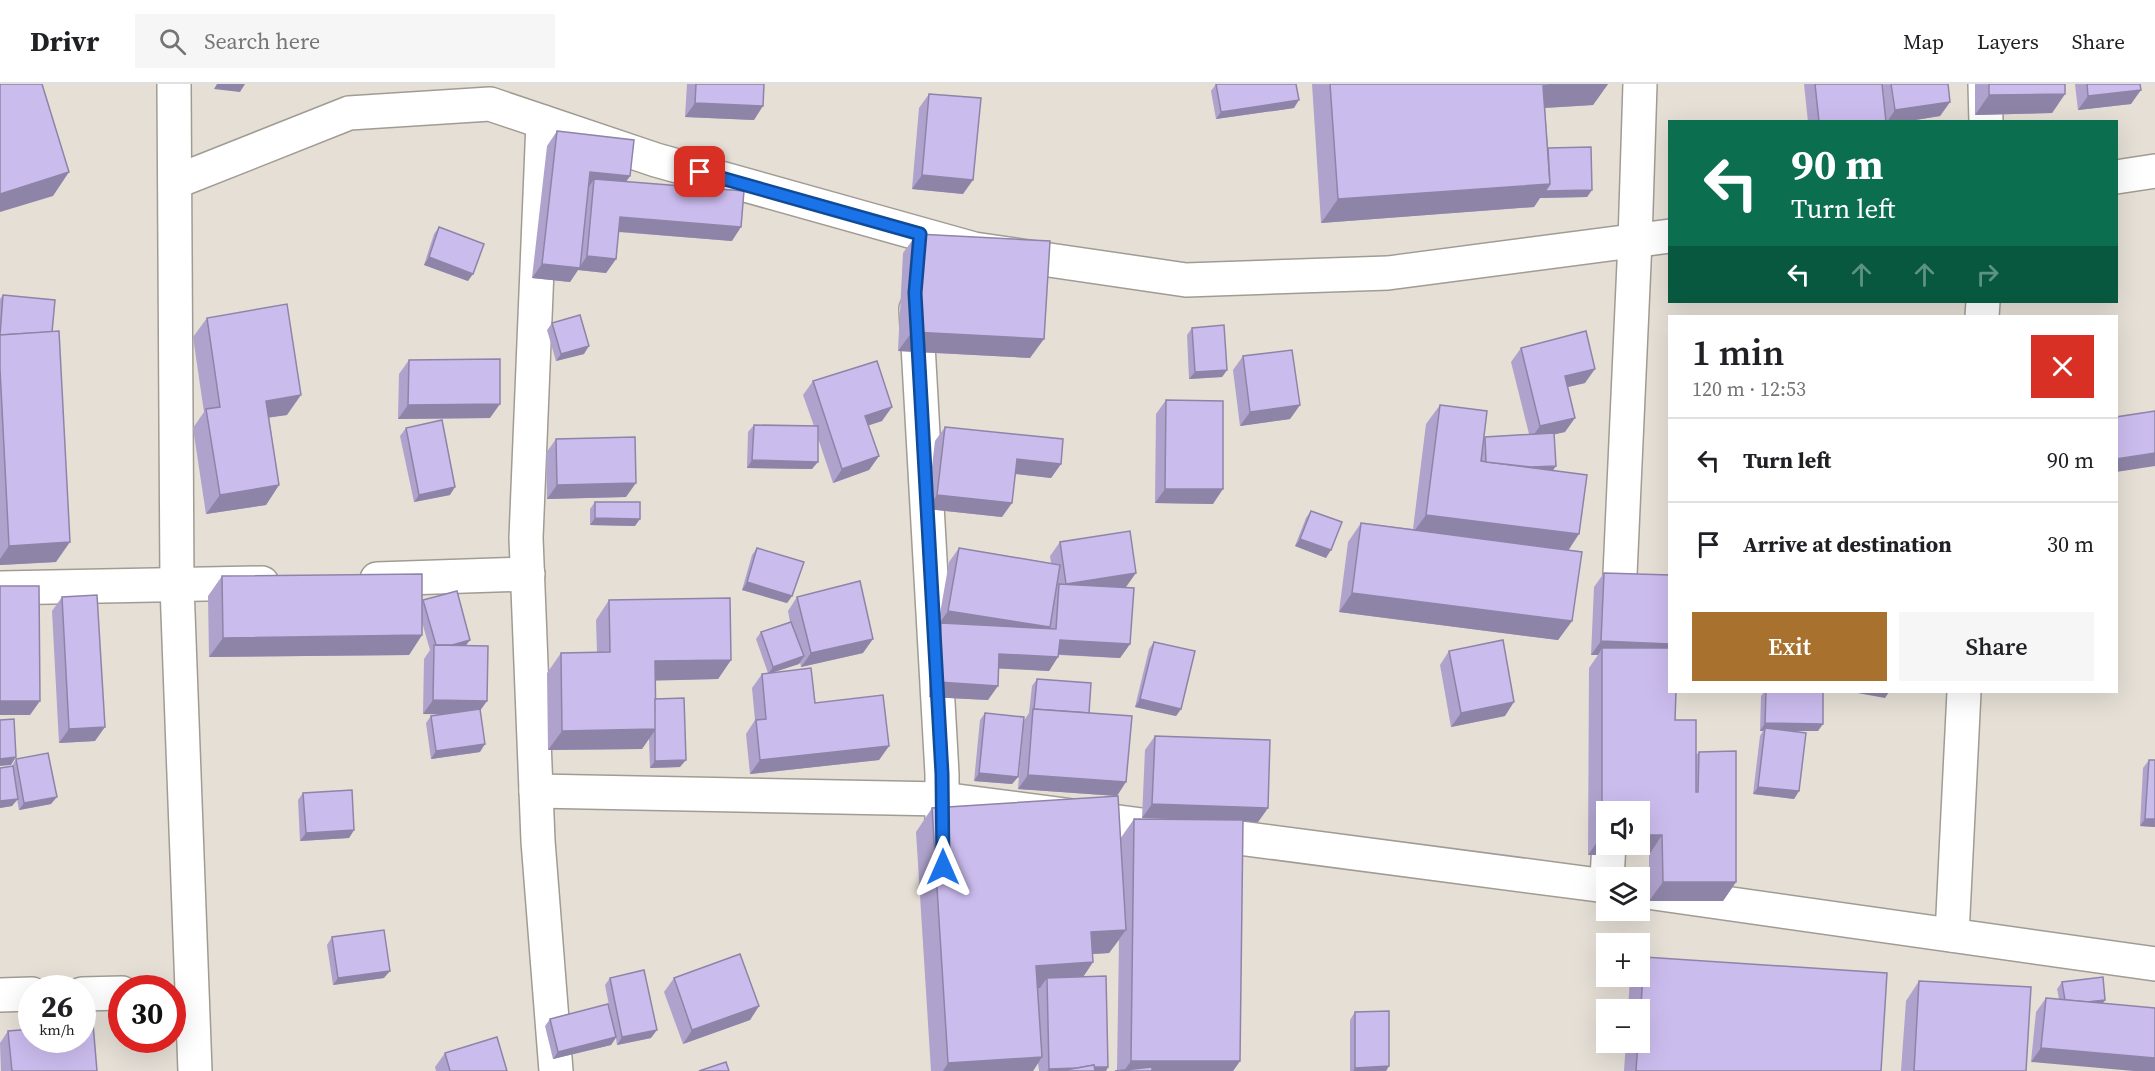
<!DOCTYPE html>
<html lang="en">
<head>
<meta charset="utf-8">
<style>
	body { margin:0; font-family:"Source Serif 4",serif; background:#f6f6f6; color:#202124; height:100vh; display:flex; flex-direction:column; font-size:22px; white-space:nowrap }
	* { box-sizing:border-box; margin:0 }
	p { font-size:20px; color:#757577 }
	.icon { flex:none; width:33px; height:33px; fill:none; stroke:currentColor; stroke-width:2; stroke-linecap:round; stroke-linejoin:round }
	.map { position:relative; flex:1; overflow:hidden }
	.side { position:absolute; left:1668px; top:231px; width:450px; height:378px; display:flex; flex-direction:column; background:#fff; border-radius:0px; box-shadow:0 6px 24px #0002 }
	.side>* { flex:none }
	.hud { position:absolute; left:1668px; top:36px; width:450px; height:183px; border-radius:0px; box-shadow:0 6px 24px #0002; background:#0b6e4f; color:#fff; overflow:hidden }
	.controls { position:absolute; left:1596px; top:717px; display:grid; gap:12px }
	.controls a { display:grid; place-items:center; width:54px; height:54px; border-radius:0px; background:#fff; box-shadow:0 6px 24px #0002; font-size:30px }
	.speed { position:absolute; left:18px; top:891px; display:flex; gap:12px; font-size:30px; font-weight:700; text-align:center }
	.speed>* { display:grid; place-content:center; width:78px; height:78px; border-radius:50%; background:#fff; box-shadow:0 6px 24px #0002; line-height:1 }
	.speed small { font-size:15px; font-weight:400 }
	.speed .limit { border:9px solid #d22; background:#fff; color:#111 }
	.pin { position:absolute; display:grid; place-items:center; width:51px; height:51px; color:#fff; margin:-26px; border-radius:12px; box-shadow:0 3px 9px #0006 }
	.me { position:absolute; width:66px; margin:-33px; rotate:0deg; stroke-linejoin:round; filter:drop-shadow(0 0 4px #0008) }
	.turn { display:flex; align-items:center; gap:21px; height:126px; padding:0 24px; font-size:27px }
	.turn .icon { width:78px; height:78px; stroke-width:2.5 }
	.turn b { display:block; font-size:42px; line-height:51px }
	.lanes { display:flex; align-items:center; height:57px; padding:0 24px; background:#0003; justify-content:center; gap:30px; direction:ltr }
	.lanes .off { opacity:.35 }
	.round { display:grid; place-items:center; flex:none; width:63px; height:63px; border-radius:0px; background:#f6f6f6 }
	.head { display:flex; align-items:center; justify-content:space-between; height:102px; padding:0 24px }
	h1 { font-size:36px; font-weight:600; line-height:45px }
	.action { display:flex; gap:12px; margin-top:auto; padding:12px 24px }
	.action a { flex:1; height:69px; border-radius:0px; background:#a8712d; color:#fff; font-size:24px; font-weight:600; line-height:69px; text-align:center }
	.action a+a { background:#f6f6f6; color:#202124 }
	ul { padding:0; list-style:none }
	li { display:flex; align-items:center; gap:18px; height:84px; padding:0 24px; border-top:2px solid #e0e0e0 }
	li div { flex:1 }
	li b { display:block; font-size:22px }
	li em { font-style:normal }
	header { display:flex; align-items:center; gap:36px; box-sizing:border-box; height:84px; padding:0 30px; background:#fff; border-bottom:2px solid #e0e0e0 }
	header strong { font-size:28px }
	nav { display:flex; gap:33px; margin-inline-start:auto; font-size:21px }
	.search { width:420px; height:54px; background:#f6f6f6; display:flex; align-items:center; gap:15px; box-sizing:border-box; padding:0 21px; border-radius:0px; color:#757577; font-size:22px }
	.map>svg:first-child { display:block }
</style>
</head>
<body>
<header>
<strong>Drivr</strong>
<div class="search"><svg class="icon" aria-label="search" viewBox="0 0 24 24"><circle cx="10" cy="10" r="6"/><path d="M15 15l6 6"/></svg>Search here</div>
<nav><a>Map</a><a>Layers</a><a>Share</a></nav>
</header>
<div class="map">
<svg width="2155" height="987" viewBox="0 0 2155 987">
	<rect width="100%" height="100%" fill="#e5dfd6"/>
	<g fill="none" stroke-linecap="round" stroke-linejoin="round">
		<defs>
			<g id="minor">
				<path d="M1985,0L1986,38"/>
				<path d="M543,38L526,454L538,757L556,987"/>
				<path d="M2116,93L2155,87"/>
				<path d="M175,98L349,29L490,20L656,76L974,165L1186,196L1388,189L1670,152"/>
				<path d="M916,225L942,690V736"/>
				<path d="M1982,232L1983,218"/>
				<path d="M377,495L528,490"/>
				<path d="M0,504L262,499"/>
				<path d="M1618,535L1635,157L1640,0"/>
				<path d="M536,707L942,715L1606,802"/>
				<path d="M1607,794L1609,760"/>
				<path d="M1640,807L2155,880"/>
				<path d="M1952,851L1964,608"/>
				<path d="M82,910L122,909"/>
				<path d="M0,911L32,910"/>
			</g>
			<path id="tertiary" d="M174,0L177,502L195,987"/>
		</defs>
		<!-- minor casing -->
		<use href="#minor" stroke="#a19c93" stroke-width="36"/>
		<!-- tertiary casing -->
		<use href="#tertiary" stroke="#a19c93" stroke-width="36"/>
		<!-- minor -->
		<use href="#minor" stroke="#fff" stroke-width="33"/>
		<!-- tertiary -->
		<use href="#tertiary" stroke="#fff" stroke-width="33"/>
	</g>
	<!-- wall -->
	<g fill="#afa2cd">
		<path d="M687,0H764L754,36L685,33Z"/>
		<path d="M1216,0H1296L1294,24L1216,35L1211,7Z"/>
		<path d="M1312,0H1608L1593,21L1545,24L1548,64L1592,106L1587,113L1540,114L1534,123L1321,139Z"/>
		<path d="M1804,0H1948L1950,18L1940,32L1903,38H1808Z"/>
		<path d="M1975,0H2065V10L2052,29L1975,31Z"/>
		<path d="M2075,0H2140L2131,20L2078,26Z"/>
		<path d="M929,10L963,110L912,105L919,24Z"/>
		<path d="M557,47L630,92L626,98L732,157L618,148L616,175L606,189L578,186L570,198L532,194L547,62Z"/>
		<path d="M439,143L468,197L424,181L434,150Z"/>
		<path d="M917,150L1030,274L898,267L903,169Z"/>
		<path d="M3,211L52,248L56,478L0,481V215Z"/>
		<path d="M207,234L287,331L269,333L279,401L266,421L206,430L193,344L204,328L193,253Z"/>
		<path d="M552,239L584,270L556,277L547,246Z"/>
		<path d="M1192,244L1227,286L1222,293L1189,295L1187,251Z"/>
		<path d="M1521,264L1585,299L1568,303L1565,348L1554,350L1556,382L1553,386L1568,467L1572,537L1558,556L1339,528L1348,458L1361,439L1413,445L1426,340L1440,321L1484,354L1529,350L1511,278Z"/>
		<path d="M1243,272L1300,321L1290,335L1240,342L1233,286Z"/>
		<path d="M409,276L490,334L398,335L399,290Z"/>
		<path d="M813,297L882,337L868,341L879,372L869,386L833,399L818,354L812,385L747,384L748,348L754,341L814,342L803,311Z"/>
		<path d="M1166,316L1213,420L1155,419L1156,330Z"/>
		<path d="M945,343L1061,380L1051,394L1015,390L1002,433L927,425L935,357Z"/>
		<path d="M406,344L450,411L414,418L400,352Z"/>
		<path d="M556,355L626,413L547,415L546,369Z"/>
		<path d="M595,418L635,442L590,441V425Z"/>
		<path d="M1311,427L1326,474L1295,462L1306,434Z"/>
		<path d="M1060,458L1126,503H1124L1130,560L1120,574L1059,571L1049,587L998,584L988,616L929,613L931,553L940,541H938L949,478L959,464L1051,479L1050,472Z"/>
		<path d="M757,464L792,512L787,519L742,506L752,471Z"/>
		<path d="M1604,489L1675,636L1696,671L1699,668L1736,798L1723,817H1649V771H1588L1589,584L1598,571H1591L1594,503Z"/>
		<path d="M222,492L422,518L423,516L466,561L487,617L480,626V668L431,675L426,639L431,632L442,630H423L424,575L430,566L422,538V551L409,571L209,573L208,512Z"/>
		<path d="M62,513L95,657L59,659L52,527Z"/>
		<path d="M797,513L863,569L801,583L800,578L799,580L774,588L815,619L889,662L879,676L750,690L746,650L755,636L752,604L762,590L768,589L756,555L761,548L790,538L788,527Z"/>
		<path d="M609,516L731,576L718,595L655,596V615L680,683L650,684L649,654L642,665L548,666L547,589L561,569L597,568L596,536Z"/>
		<path d="M1154,558L1181,625L1176,632L1135,623L1149,565Z"/>
		<path d="M1449,567L1505,632L1451,643L1440,581Z"/>
		<path d="M1037,595L1089,629L1117,712L1018,705L1023,644L1018,693L1012,700L974,697L980,636L985,629L1023,638L1029,629L1032,602Z"/>
		<path d="M1764,608H1823L1818,647H1787L1799,707L1794,715L1753,710L1760,652L1763,647H1760L1761,612Z"/>
		<path d="M1155,652L1268,724L1258,738H1243L1240,977L1233,987H1115H1117L1119,856L1109,869L1093,870V878L1083,893L1108,983L1106,987H1039L1038,979L1033,987H931L916,748L932,724L1120,755L1134,735L1197,736L1142,734L1145,666Z"/>
		<path d="M16,675L51,720L19,726L17,715L12,722L0,724V684L12,682Z"/>
		<path d="M2149,676L2155,743L2140,742L2143,684Z"/>
		<path d="M303,709L354,746L349,754L300,757L298,716Z"/>
		<path d="M332,853L384,894L333,901L327,861Z"/>
		<path d="M1644,873L1881,987H1624L1626,958H1640V926H1628L1630,893L1640,892V880Z"/>
		<path d="M610,894L651,954L617,961L616,954L611,961L553,975L545,942L550,935L613,941L605,901Z"/>
		<path d="M674,894L759,922L750,936L683,960L664,908Z"/>
		<path d="M1919,897L2026,987H1901L1906,917Z"/>
		<path d="M2062,898L2105,916L2103,919L2031,978L2036,928L2046,914L2059,915L2057,905Z"/>
		<path d="M1355,928L1389,982L1386,987H1350V936Z"/>
		<path d="M8,947L97,987H1L0,959Z"/>
		<path d="M445,969L507,987H436L435,983Z"/>
	</g>
	<!-- shaded-wall -->
	<g fill="#8e84a7">
		<path d="M217,0H245L240,8L214,5Z"/>
		<path d="M1571,0H1608L1593,21L1526,25L1543,2Z"/>
		<path d="M2141,6L2131,20L2078,26L2088,12Z"/>
		<path d="M2065,10L2052,29L1975,31L1989,11Z"/>
		<path d="M1299,16L1294,24L1216,35L1221,28Z"/>
		<path d="M1950,18L1940,32L1903,38H1887L1895,26Z"/>
		<path d="M695,19L763,22L754,36L685,33Z"/>
		<path d="M69,88L53,112L0,128V110Z"/>
		<path d="M590,88L630,92L620,106L594,95L589,103Z"/>
		<path d="M922,91L973,96L963,110L912,105Z"/>
		<path d="M1550,100L1592,106L1587,113L1540,114L1534,123L1321,139L1338,115Z"/>
		<path d="M620,133L741,143L732,157L610,147Z"/>
		<path d="M587,172L616,175L606,189L578,186L570,198L532,194L542,180L579,184Z"/>
		<path d="M429,173L473,190L468,197L424,181Z"/>
		<path d="M912,248L1044,255L1030,274L898,267Z"/>
		<path d="M589,262L584,270L556,277L561,270Z"/>
		<path d="M1595,285L1585,299L1555,306L1565,292Z"/>
		<path d="M1227,286L1222,293L1189,295L1195,288Z"/>
		<path d="M301,311L287,331L252,336L266,317Z"/>
		<path d="M500,320L490,334L398,335L408,321Z"/>
		<path d="M1300,321L1290,335L1240,342L1250,328Z"/>
		<path d="M892,323L882,337L855,346L865,332Z"/>
		<path d="M1575,334L1565,348L1530,356L1540,342Z"/>
		<path d="M2155,369V382L2116,388V375Z"/>
		<path d="M879,372L869,386L833,399L842,385Z"/>
		<path d="M1017,375L1061,380L1051,394L1007,389Z"/>
		<path d="M752,376L818,378L812,385L747,384Z"/>
		<path d="M1556,382L1551,389L1487,387Z"/>
		<path d="M636,399L626,413L547,415L557,401Z"/>
		<path d="M279,401L266,421L206,430L220,411Z"/>
		<path d="M455,403L450,411L414,418L419,411Z"/>
		<path d="M1165,405H1223L1213,420L1155,419Z"/>
		<path d="M937,411L1012,419L1002,433L927,425Z"/>
		<path d="M1426,431L1579,450L1566,470L1412,450Z"/>
		<path d="M595,434L640,435L635,442L590,441Z"/>
		<path d="M1300,455L1331,466L1326,474L1295,462Z"/>
		<path d="M70,458L56,478L0,481V475L9,462Z"/>
		<path d="M1136,489L1126,503L1058,514V512L1066,500Z"/>
		<path d="M747,498L792,512L787,519L742,506Z"/>
		<path d="M1352,509L1572,537L1558,556L1339,528Z"/>
		<path d="M948,527L1050,543L1040,557L941,539L940,541H938Z"/>
		<path d="M422,551L409,571L209,573L223,554Z"/>
		<path d="M873,555L863,569L801,583L811,569Z"/>
		<path d="M470,556L464,564L437,565Z"/>
		<path d="M1060,556L1130,560L1120,574L1050,570Z"/>
		<path d="M1601,557L1670,560V570L1602,564L1598,571H1591Z"/>
		<path d="M999,570L1058,573L1049,587L989,584Z"/>
		<path d="M804,572L799,580L768,590L773,583Z"/>
		<path d="M731,576L718,595L641,597L655,577Z"/>
		<path d="M938,598L998,602L988,616L929,613Z"/>
		<path d="M1852,608H1889L1885,614Z"/>
		<path d="M1140,615L1181,625L1176,632L1135,623Z"/>
		<path d="M433,616L487,617L477,631L423,630Z"/>
		<path d="M0,617H40L30,631H0Z"/>
		<path d="M1514,618L1505,632L1451,643L1461,629Z"/>
		<path d="M1765,639L1823,640L1818,647H1765V644L1763,647H1760Z"/>
		<path d="M105,643L95,657L59,659L69,645Z"/>
		<path d="M656,645L642,665L548,666L562,647Z"/>
		<path d="M485,660L480,668L431,675L436,667Z"/>
		<path d="M889,662L879,676L750,690L760,676Z"/>
		<path d="M16,673L11,681L0,682V675Z"/>
		<path d="M686,676L680,683L650,684L655,677Z"/>
		<path d="M979,689L1018,693L1012,700L974,697Z"/>
		<path d="M1028,691L1126,698L1117,712L1018,705Z"/>
		<path d="M1758,703L1799,707L1794,715L1753,710Z"/>
		<path d="M57,713L51,720L19,726L24,719Z"/>
		<path d="M18,715L12,722L0,724V717Z"/>
		<path d="M1152,720L1268,724L1258,738L1142,734Z"/>
		<path d="M2145,735H2155V743L2140,742Z"/>
		<path d="M354,746L349,754L300,757L306,749Z"/>
		<path d="M1602,751H1606V760H1640V751H1662L1649,771H1588Z"/>
		<path d="M1663,798H1736L1723,817H1649Z"/>
		<path d="M1126,846L1109,869L1075,871L1091,848Z"/>
		<path d="M1093,878L1077,902L1047,894L1040,904L1019,906L1036,882Z"/>
		<path d="M390,887L384,894L333,901L338,894Z"/>
		<path d="M2105,916L2100,923L2065,920Z"/>
		<path d="M759,922L750,936L683,960L692,946Z"/>
		<path d="M657,946L651,954L617,961L622,953Z"/>
		<path d="M616,953L611,961L553,975L558,968Z"/>
		<path d="M2041,964L2155,974V987H2134L2031,978Z"/>
		<path d="M1042,973L1033,987H943L948,979Z"/>
		<path d="M1131,977H1240L1233,987H1124Z"/>
		<path d="M1389,982L1386,987H1353L1355,984Z"/>
		<path d="M1108,983L1106,987H1047L1049,985Z"/>
	</g>
	<!-- building -->
	<g fill="#cbbcee" stroke="#8e84a7" stroke-width="1.5">
		<path d="M0,0H42L69,88L0,110Z"/>
		<path d="M696,0H764L763,22L695,19Z"/>
		<path d="M1216,0H1296L1299,16L1221,28Z"/>
		<path d="M1330,0H1571L1543,2L1550,100L1338,115Z"/>
		<path d="M1815,0H1882L1886,38H1819Z"/>
		<path d="M1891,0H1948L1950,18L1895,26Z"/>
		<path d="M1989,0H2065V10L1989,11Z"/>
		<path d="M2087,0H2140L2141,6L2088,12Z"/>
		<path d="M929,10L981,14L973,96L922,91Z"/>
		<path d="M557,47L634,56L630,92L590,88L580,184L542,180Z"/>
		<path d="M1591,63L1592,106L1545,107L1550,100L1548,64Z"/>
		<path d="M594,95L744,107L741,143L620,133L616,175L587,172Z"/>
		<path d="M439,143L484,160L473,190L429,173Z"/>
		<path d="M917,150L1050,157L1044,255L912,248Z"/>
		<path d="M3,211L55,216L52,248L0,251Z"/>
		<path d="M287,220L301,311L266,317L279,401L220,411L206,325L220,323L207,234Z"/>
		<path d="M580,231L589,262L561,270L552,239Z"/>
		<path d="M1224,241L1227,286L1195,288L1192,244Z"/>
		<path d="M59,247L70,458L9,462L0,285V251Z"/>
		<path d="M1586,247L1595,285L1565,292L1575,334L1540,342L1521,264Z"/>
		<path d="M1292,266L1300,321L1250,328L1243,272Z"/>
		<path d="M500,275V320L408,321L409,276Z"/>
		<path d="M877,277L892,323L865,332L879,372L842,385L813,297Z"/>
		<path d="M1166,316L1223,317V405H1165Z"/>
		<path d="M1440,321L1487,327L1481,377L1587,391L1579,450L1426,431Z"/>
		<path d="M2155,327V369L2116,375V333Z"/>
		<path d="M442,336L455,403L419,411L406,344Z"/>
		<path d="M754,341L818,342V378L752,376Z"/>
		<path d="M945,343L1063,355L1061,380L1017,375L1012,419L937,411Z"/>
		<path d="M1554,349L1556,382L1531,383L1486,378L1485,353Z"/>
		<path d="M635,353L636,399L557,401L556,355Z"/>
		<path d="M595,418H640V435L595,434Z"/>
		<path d="M1311,427L1342,438L1331,466L1300,455Z"/>
		<path d="M1361,439L1582,468L1572,537L1352,509Z"/>
		<path d="M1130,447L1136,489L1066,500L1060,458Z"/>
		<path d="M757,464L804,478L792,512L747,498Z"/>
		<path d="M959,464L1060,481L1050,543L948,527Z"/>
		<path d="M1604,489L1670,491V560L1601,557Z"/>
		<path d="M422,490V551L223,554L222,492Z"/>
		<path d="M860,497L873,555L811,569L797,513Z"/>
		<path d="M1059,500L1134,504L1130,560L1060,556L1058,573L999,570L998,602L938,598L941,539L1056,545Z"/>
		<path d="M0,502H39L40,617H0Z"/>
		<path d="M457,507L470,556L452,561H436L423,516Z"/>
		<path d="M97,511L105,643L69,645L62,513Z"/>
		<path d="M730,514L731,576L655,577L656,645L562,647L561,569L610,568L609,516Z"/>
		<path d="M791,538L804,572L773,583L761,548Z"/>
		<path d="M1503,556L1514,618L1461,629L1449,567Z"/>
		<path d="M1154,558L1195,567L1181,625L1140,615Z"/>
		<path d="M434,561L488,562L487,617L433,616Z"/>
		<path d="M1602,564H1670V608H1676L1675,636H1696V708H1698L1699,668L1736,667V798H1663L1662,751H1640V728H1606V751H1602Z"/>
		<path d="M811,584L815,619L883,611L889,662L760,676L756,636L766,635L762,590Z"/>
		<path d="M1037,595L1091,599L1089,629L1034,625Z"/>
		<path d="M1766,608H1823V640L1765,639Z"/>
		<path d="M684,614L686,676L655,677V615Z"/>
		<path d="M480,625L485,660L436,667L431,632Z"/>
		<path d="M1033,625L1132,632L1126,698L1028,691Z"/>
		<path d="M985,629L1024,633L1018,693L979,689Z"/>
		<path d="M14,635L16,673L0,675V636Z"/>
		<path d="M1765,644L1806,649L1799,707L1758,703Z"/>
		<path d="M1155,652L1270,656L1268,724L1152,720Z"/>
		<path d="M48,669L57,713L24,719L16,675Z"/>
		<path d="M2149,676H2155V735H2145Z"/>
		<path d="M13,682L18,715L0,717V684Z"/>
		<path d="M352,706L354,746L306,749L303,709Z"/>
		<path d="M1118,712L1126,846L1091,848L1093,878L1036,882L1042,973L948,979L932,724Z"/>
		<path d="M1134,735L1243,736L1240,977H1131Z"/>
		<path d="M384,846L390,887L338,894L332,853Z"/>
		<path d="M740,870L759,922L692,946L674,894Z"/>
		<path d="M1644,873L1887,889L1881,987H1636L1638,958H1640V938Z"/>
		<path d="M644,886L657,946L622,953L610,894Z"/>
		<path d="M1106,892L1108,983H1094V981L1077,984L1049,985L1047,894Z"/>
		<path d="M2103,893L2105,916L2087,918L2065,916L2062,898Z"/>
		<path d="M1919,897L2031,903L2026,987H1914Z"/>
		<path d="M2046,914L2155,924V974L2041,964Z"/>
		<path d="M608,920L616,953L558,968L550,935Z"/>
		<path d="M1389,927V982L1355,984V928Z"/>
		<path d="M93,940L97,987H12L8,947L32,945V956H82V941Z"/>
		<path d="M497,953L507,987H450L445,969Z"/>
		<path d="M726,978L729,987H699Z"/>
		<path d="M1094,981L1095,987H1060Z"/>
		<path d="M1152,983V987H1115Z"/>
	</g>
	<g fill="none" stroke-linecap="round" stroke-linejoin="round">
		<defs>
			<path id="route" d="M700,88L920,150L915,209L942,690L943,783"/>
		</defs>
		<!-- route casing -->
		<use href="#route" stroke="#114b97" stroke-width="15"/>
		<!-- route -->
		<use href="#route" stroke="#1a73e8" stroke-width="10"/>
	</g>
</svg>
<div class="controls">
<a><svg class="icon" aria-label="sound" viewBox="0 0 24 24"><path d="M4 9h4l5-4v14l-5-4H4zM17 9q2 3 0 6"/></svg></a>
<a><svg class="icon" aria-label="layers" viewBox="0 0 24 24"><path d="M12 4l9 5-9 5-9-5zM3 14l9 5 9-5"/></svg></a>
<a>+</a>
<a>−</a>
</div>
<div class="speed"><div>26<small>km/h</small></div><div class="limit">30</div></div>
<div class="pin" style="left:700px;top:88px;background:#d93025"><svg class="icon" aria-label="arrive" viewBox="0 0 24 24"><path d="M6 21V4h12l-3 4 3 4H6"/></svg></div>
<svg class="me" style="left:943px;top:783px" viewBox="-20 -20 40 40"><path d="M0-17L14 15 0 8-14 15z" fill="#1a73e8" stroke="#fff" stroke-width="4"/></svg>
<div class="hud">
<div class="turn"><svg class="icon" aria-label="left" viewBox="0 0 24 24"><path d="M17 20v-9H6M10 6l-5 5 5 5"/></svg><div><b>90 m</b>Turn left</div></div>
<div class="lanes"><svg class="icon" aria-label="left" viewBox="0 0 24 24"><path d="M17 20v-9H6M10 6l-5 5 5 5"/></svg><svg class="icon off" aria-label="ahead" viewBox="0 0 24 24"><path d="M12 20V5M6 11l6-6 6 6"/></svg><svg class="icon off" aria-label="ahead" viewBox="0 0 24 24"><path d="M12 20V5M6 11l6-6 6 6"/></svg><svg class="icon off" aria-label="right" viewBox="0 0 24 24"><path d="M7 20v-9h11M14 6l5 5-5 5"/></svg></div>
</div>
<section class="side">
<div class="head"><div><h1>1 min</h1><p>120 m · 12:53</p></div><a class="round" style="background:#d93025;color:#fff"><svg class="icon" aria-label="close" viewBox="0 0 24 24"><path d="M6 6l12 12M18 6L6 18"/></svg></a></div>
<ul>
<li><svg class="icon" aria-label="left" viewBox="0 0 24 24"><path d="M17 20v-9H6M10 6l-5 5 5 5"/></svg><div><b>Turn left</b></div><em>90 m</em></li>
<li><svg class="icon" aria-label="arrive" viewBox="0 0 24 24"><path d="M6 21V4h12l-3 4 3 4H6"/></svg><div><b>Arrive at destination</b></div><em>30 m</em></li>
</ul>
<div class="action"><a>Exit</a><a>Share</a></div>
</section>
</div>
</body>
</html>
